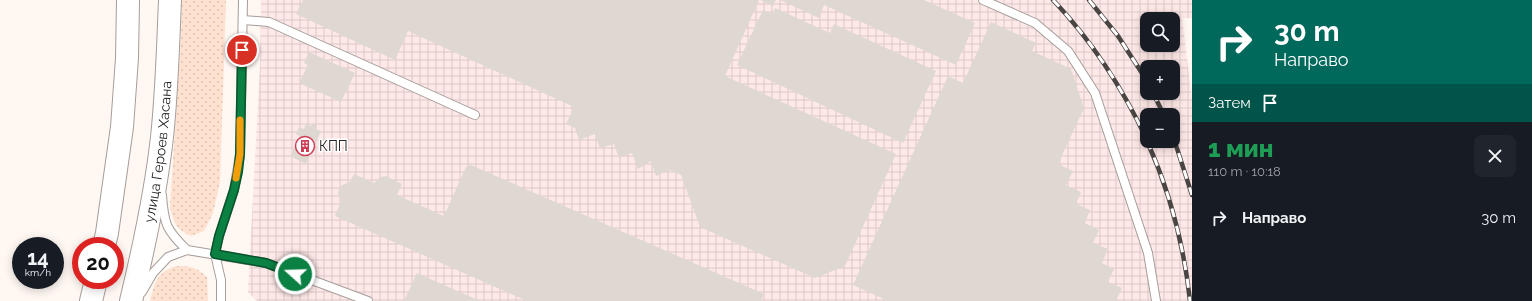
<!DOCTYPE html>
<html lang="ru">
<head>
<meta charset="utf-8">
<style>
	body { margin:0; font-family:Raleway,sans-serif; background:#20242c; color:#f1f3f6; height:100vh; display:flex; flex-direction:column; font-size:15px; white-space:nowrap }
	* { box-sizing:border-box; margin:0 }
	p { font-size:13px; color:#9ea1a6 }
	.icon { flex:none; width:22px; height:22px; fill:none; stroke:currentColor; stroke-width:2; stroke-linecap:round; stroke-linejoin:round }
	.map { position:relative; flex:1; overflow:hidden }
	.side { display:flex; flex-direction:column; background:#171b24; width:340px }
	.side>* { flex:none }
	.guide { background:#00695c; color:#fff; overflow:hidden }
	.tools { position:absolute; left:1140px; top:12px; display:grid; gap:8px }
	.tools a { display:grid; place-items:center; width:40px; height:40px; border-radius:8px; background:#171b24; box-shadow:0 2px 10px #0003; font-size:20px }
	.speed { position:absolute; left:12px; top:237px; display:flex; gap:8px; font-size:20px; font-weight:700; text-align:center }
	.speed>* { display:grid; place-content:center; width:52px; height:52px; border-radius:50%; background:#171b24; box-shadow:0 2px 10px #0003; line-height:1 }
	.speed small { font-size:10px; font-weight:400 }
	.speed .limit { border:6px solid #d22; background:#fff; color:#111 }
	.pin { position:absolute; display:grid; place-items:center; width:34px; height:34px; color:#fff; margin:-17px; border:2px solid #fff; border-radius:50%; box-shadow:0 1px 4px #0007 }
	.me { position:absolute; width:44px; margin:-22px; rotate:290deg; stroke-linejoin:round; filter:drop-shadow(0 0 3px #0008) }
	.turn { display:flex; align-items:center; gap:14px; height:84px; padding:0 16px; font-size:18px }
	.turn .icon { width:52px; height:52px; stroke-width:2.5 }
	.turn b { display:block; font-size:28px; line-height:34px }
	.then { display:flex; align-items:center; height:38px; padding:0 16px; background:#0003; gap:8px; font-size:15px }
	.round { display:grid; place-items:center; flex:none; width:42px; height:42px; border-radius:8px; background:#20242c }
	.headline { display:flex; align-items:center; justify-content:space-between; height:68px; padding:0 16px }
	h1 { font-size:24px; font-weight:800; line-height:30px; color:#1e9e55 }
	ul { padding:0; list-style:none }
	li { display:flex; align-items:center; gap:12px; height:56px; padding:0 16px }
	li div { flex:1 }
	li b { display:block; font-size:15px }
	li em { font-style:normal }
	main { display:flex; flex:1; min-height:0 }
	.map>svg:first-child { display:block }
</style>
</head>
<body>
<main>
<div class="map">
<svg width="1192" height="301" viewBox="0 0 1192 301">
	<defs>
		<pattern id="industrial-grid" width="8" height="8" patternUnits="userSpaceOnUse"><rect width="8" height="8" fill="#ffe9e8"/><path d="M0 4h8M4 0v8" fill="none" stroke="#dac8c7"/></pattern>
		<pattern id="grass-dots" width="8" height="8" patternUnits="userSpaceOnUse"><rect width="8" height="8" fill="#ffe1d0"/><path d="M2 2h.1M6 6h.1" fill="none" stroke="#dac1b2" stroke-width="1.8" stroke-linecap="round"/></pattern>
	</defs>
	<rect width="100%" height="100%" fill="#fff7f2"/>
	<!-- industrial -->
	<path fill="url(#industrial-grid)" fill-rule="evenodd" d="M261,0H1192V18H1182L1192,98V301H257L248,292L260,66ZM1147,19H1173V45H1147ZM1147,67H1173V93H1147ZM1147,115H1173V141H1147Z"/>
	<!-- grass -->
	<g fill="url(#grass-dots)">
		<path d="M182,0H226L220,182L213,213L204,231L191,236C176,229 174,223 170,207L181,38Z"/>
		<path d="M176,266C191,266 196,267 207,277L208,301H150C155,282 156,273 176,266Z"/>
	</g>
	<!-- building -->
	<g fill="#ded8d1">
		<path d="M303,0H759L725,76L896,154L845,266L815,278L700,227L681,175L669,170L656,176L651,161L638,169L632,153L619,158L614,144L600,148L595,134L579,140L575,128L566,124L574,107L408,31L395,60L296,14Z"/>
		<path d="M760,0H776L773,6Z"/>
		<path d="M780,0H924L975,23L956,65L824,5L819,18Z"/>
		<path d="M775,8L830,33L834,24L936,71L903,143L737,65L763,10L773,14Z"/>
		<path d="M991,22L1036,43L1032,51L1071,69L1084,108L1058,164L1073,171L1066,185L1081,192L1076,204L1090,210L1085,223L1099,230L1093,243L1108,249L1102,263L1114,269L1108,282L1122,288L1116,301H888L853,285L948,76L963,83Z"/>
		<path d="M309,52L355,73L341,102L299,83L308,65L304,63Z"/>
		<path d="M306,124L311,126L312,124L317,126L316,129L321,131L306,164L290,156L300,136L296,134L299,127L304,129Z"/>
		<path d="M471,165L764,294L761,301H527L335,216L341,201L338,194L339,189L342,185L350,182L354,174L374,183L381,177L386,176L402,184L397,195L444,216L466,167Z"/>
		<path d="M417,273L480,301H404Z"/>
	</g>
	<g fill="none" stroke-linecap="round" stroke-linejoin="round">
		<defs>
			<g id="service">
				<path d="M983,0L1035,23L1068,51L1095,93L1148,253L1156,301"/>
				<path d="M243,20L269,22L475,115"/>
				<path d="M162,195C164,224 166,230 187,250"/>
				<path d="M142,292L153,273L168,257L187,250L266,263L368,301"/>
				<path d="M221,301V280L215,254L219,236L234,190L240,155L243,0"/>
			</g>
			<g id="primary">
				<path d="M104,246L107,233L122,127L127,58L128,0"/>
				<path d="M91,301L96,280"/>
				<path id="s1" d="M131,301C144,247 156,192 162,137C167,91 168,46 170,0"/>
			</g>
		</defs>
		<!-- service casing -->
		<use href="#service" stroke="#a59d99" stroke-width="10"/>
		<!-- primary casing -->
		<use href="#primary" stroke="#a59d99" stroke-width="24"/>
		<!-- service -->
		<use href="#service" stroke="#fff" stroke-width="8"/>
		<!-- primary -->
		<use href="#primary" stroke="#fff" stroke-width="22"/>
		<defs>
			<g id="rail">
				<path d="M1053,0C1092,41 1123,89 1147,140"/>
				<path d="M1089,0L1118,36L1147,81"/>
				<path d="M1153,93L1164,115"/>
				<path d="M1173,136L1192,195"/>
				<path d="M1147,141C1170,192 1184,246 1190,301"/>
			</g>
		</defs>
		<!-- rail casing -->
		<use href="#rail" stroke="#494543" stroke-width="4.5"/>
		<!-- rail -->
		<use href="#rail" stroke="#fff" stroke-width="3" stroke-dasharray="9" stroke-linecap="butt"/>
	</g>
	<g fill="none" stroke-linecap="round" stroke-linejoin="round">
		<defs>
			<path id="route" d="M242,50L240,154L238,172L234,190L219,236L215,254L266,263L295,274"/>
		</defs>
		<!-- route casing -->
		<use href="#route" stroke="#07532c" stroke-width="10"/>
		<!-- route -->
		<use href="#route" stroke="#0b8043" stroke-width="7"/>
		<!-- slow -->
		<path stroke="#f59e0b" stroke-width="7" d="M236,178L240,154V120"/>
	</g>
	<!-- icons -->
	<defs>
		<symbol id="building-ring" viewBox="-11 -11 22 22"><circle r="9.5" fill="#fff" stroke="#cf3e57" stroke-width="1.5"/><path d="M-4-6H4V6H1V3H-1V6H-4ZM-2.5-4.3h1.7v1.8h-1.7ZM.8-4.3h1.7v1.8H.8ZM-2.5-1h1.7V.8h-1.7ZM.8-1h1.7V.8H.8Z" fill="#cf3e57"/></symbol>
	</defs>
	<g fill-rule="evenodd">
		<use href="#building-ring" x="294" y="135" width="22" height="22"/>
	</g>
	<g text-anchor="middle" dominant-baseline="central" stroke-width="3" stroke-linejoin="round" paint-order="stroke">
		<!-- poi labels -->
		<g font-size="14" fill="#262322" stroke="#fff" text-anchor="start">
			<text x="319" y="146">КПП</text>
		</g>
		<!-- street labels -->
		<g font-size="14" fill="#262322" stroke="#fff">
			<text stroke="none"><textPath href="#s1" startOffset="152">улица Героев Хасана</textPath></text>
		</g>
	</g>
</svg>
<div class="tools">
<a><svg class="icon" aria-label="search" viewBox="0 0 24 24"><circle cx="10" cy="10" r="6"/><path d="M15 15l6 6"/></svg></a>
<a>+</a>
<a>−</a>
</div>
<div class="speed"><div>14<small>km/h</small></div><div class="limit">20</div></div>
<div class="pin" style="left:242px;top:50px;background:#d93025"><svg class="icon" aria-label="arrive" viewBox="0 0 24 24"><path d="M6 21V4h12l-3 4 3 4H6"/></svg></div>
<svg class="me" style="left:295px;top:274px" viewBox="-20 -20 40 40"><circle r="17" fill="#0b8043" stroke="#fff" stroke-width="3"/><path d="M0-11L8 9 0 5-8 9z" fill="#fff"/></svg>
</div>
<section class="side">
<div class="guide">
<div class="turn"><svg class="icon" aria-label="right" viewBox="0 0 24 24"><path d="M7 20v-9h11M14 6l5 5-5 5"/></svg><div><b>30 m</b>Направо</div></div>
<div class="then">Затем<svg class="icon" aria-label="arrive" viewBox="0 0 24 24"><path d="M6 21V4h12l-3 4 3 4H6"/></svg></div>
</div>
<div class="headline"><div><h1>1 мин</h1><p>110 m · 10:18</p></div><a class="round"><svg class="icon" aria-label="close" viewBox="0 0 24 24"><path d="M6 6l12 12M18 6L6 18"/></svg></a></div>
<ul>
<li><svg class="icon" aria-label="right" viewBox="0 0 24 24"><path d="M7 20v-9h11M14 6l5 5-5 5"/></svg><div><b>Направо</b></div><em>30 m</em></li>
</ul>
</section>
</main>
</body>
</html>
